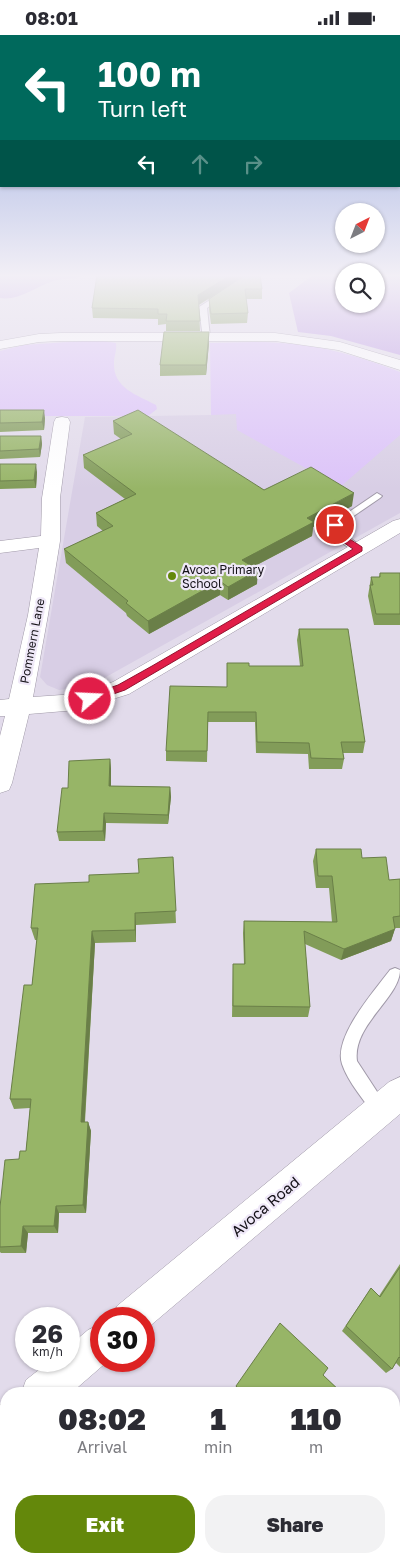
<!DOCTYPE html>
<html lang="en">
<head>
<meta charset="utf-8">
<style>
	body { margin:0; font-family:"Golos Text",sans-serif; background:#f2f2f3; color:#2b2b33; height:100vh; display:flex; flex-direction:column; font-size:19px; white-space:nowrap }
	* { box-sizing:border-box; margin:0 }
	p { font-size:16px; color:#7c7c81 }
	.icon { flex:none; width:28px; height:28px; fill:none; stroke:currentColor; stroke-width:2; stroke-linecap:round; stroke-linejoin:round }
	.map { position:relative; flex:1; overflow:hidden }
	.side { position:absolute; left:0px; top:1352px; width:400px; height:176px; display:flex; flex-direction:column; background:#fff; border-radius:20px 20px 0 0; box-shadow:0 1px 4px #0004 }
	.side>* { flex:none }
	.banner { position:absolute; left:0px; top:0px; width:400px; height:152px; box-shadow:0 1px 4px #0004; background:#00695c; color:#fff; overflow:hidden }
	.needle { width:32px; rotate:42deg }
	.fabs { position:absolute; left:335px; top:168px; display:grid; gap:10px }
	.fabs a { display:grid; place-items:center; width:50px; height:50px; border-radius:50%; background:#fff; box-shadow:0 1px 4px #0004; font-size:25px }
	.speed { position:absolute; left:15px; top:1272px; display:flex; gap:10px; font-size:25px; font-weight:700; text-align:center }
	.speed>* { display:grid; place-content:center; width:65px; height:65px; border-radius:50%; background:#fff; box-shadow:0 1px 4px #0004; line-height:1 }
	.speed small { font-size:12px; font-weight:400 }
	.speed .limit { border:8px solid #d22; background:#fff; color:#111 }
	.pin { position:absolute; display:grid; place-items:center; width:42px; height:42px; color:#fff; margin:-21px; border:2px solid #fff; border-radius:50%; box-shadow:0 1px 5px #0007 }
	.me { position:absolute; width:55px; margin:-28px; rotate:71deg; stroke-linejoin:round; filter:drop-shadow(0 0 4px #0008) }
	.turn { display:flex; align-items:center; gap:18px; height:105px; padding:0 15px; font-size:22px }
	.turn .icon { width:65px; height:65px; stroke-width:2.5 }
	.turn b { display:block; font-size:35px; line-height:42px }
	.lanes { display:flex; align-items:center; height:48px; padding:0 15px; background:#0003; justify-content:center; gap:25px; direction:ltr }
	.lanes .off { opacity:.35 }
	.eta { display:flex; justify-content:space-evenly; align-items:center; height:85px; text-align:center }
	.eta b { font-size:30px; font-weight:800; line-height:35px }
	.button { display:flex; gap:10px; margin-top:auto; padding:10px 15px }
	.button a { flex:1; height:58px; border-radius:20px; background:#64880b; color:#fff; font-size:20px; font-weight:800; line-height:58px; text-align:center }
	.button a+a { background:#f2f2f3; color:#2b2b33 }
	.status { display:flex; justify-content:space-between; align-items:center; height:35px; padding:0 25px; background:#fff; direction:ltr }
	.status svg { height:14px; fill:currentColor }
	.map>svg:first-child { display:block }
</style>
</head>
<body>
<div class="status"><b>08:01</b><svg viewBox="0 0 49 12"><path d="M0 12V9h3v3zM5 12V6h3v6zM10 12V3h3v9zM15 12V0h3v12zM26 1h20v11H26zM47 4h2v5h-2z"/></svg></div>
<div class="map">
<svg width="400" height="1528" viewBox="0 0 400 1528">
	<rect width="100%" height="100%" fill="#e2dbeb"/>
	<!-- built -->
	<path fill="#d8cee5" d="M400,349V478L106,642L79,652L59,655L47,650L40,642L85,382L211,380V362Z"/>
	<!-- green -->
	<g fill="#dcc3f9">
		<path d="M97,305L116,308C117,316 114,321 114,328C113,353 137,360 156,370L157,374L148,381H0V316L24,310Z"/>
		<path d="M210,308C233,308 257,306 280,308C322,310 361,322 400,337V400L340,452L237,395L236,379L211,380Z"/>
	</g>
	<!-- forest -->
	<g fill="#be9be5">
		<path d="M0,240H84C75,245 63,243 53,246C35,252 19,266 0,263Z"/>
		<path d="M313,240H344V269H376V240H400V320L331,301L298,297L289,258Z"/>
	</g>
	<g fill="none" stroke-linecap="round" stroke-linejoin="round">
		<defs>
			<g id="lane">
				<path d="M224,256L226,257V259L207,273L210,302L203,304L199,272Z"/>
				<path d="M377,458L382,461L380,463L339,491V494L364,514L362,516C351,518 336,503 329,494L330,490Z"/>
				<path d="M395,933L400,935C400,963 352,990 357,1026L389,1075L387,1081L381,1083L375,1081C364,1065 348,1047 342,1029C333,1002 375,955 390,935Z"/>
			</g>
			<g id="street">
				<path d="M61,298H275L340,307L400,325V335L338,315L275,306H61L39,307L0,314V306L39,299Z"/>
				<path d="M62,382L68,383L70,387L60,463V506L48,580L33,662L76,659L113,647L393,486L400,484V498L129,659L77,675L29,679L12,748L9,755L0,758V701L5,681H0V665L9,664L28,580L39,513L0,518V506L41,501L42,463L54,387L56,383Z"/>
				<path d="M400,1042V1079L144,1296V1284H112L117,1271L389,1047Z"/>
				<path d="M101,1289V1326H108L70,1359H21L26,1345L50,1326H69V1311L88,1295Z"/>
				<path d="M6,1368V1409L0,1411V1370Z"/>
			</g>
		</defs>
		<!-- lane casing -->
		<use href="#lane" stroke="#a099a8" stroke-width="2"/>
		<!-- street casing -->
		<use href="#street" stroke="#a099a8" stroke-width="1"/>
		<!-- lane -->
		<use href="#lane" fill="#fff" fill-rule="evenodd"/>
		<!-- street -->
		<use href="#street" fill="#fff" fill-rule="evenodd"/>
	</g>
	<!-- wall -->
	<g fill="#829c59">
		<path d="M97,240H260L262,254V264H246L248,278L247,288L211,289L209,274V264L218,258L199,270L200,296H166V289L158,290V284L93,283L92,273Z"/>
		<path d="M209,308L206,340L160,341V330Z"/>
		<path d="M0,375L45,383L44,395L0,397Z"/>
		<path d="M113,386L264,455L352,471L313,492L312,501L253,532L257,549L228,565L220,560L149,599L127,581L126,578L66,528L64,514L103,496L97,491L96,478L125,464L84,433L83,420L121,404L114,399Z"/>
		<path d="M0,401H41L42,409L40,422L0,424Z"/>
		<path d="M0,429L37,437L36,453L0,454Z"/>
		<path d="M380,538H400V590H374L368,561L371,542H379Z"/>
		<path d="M299,594L365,707L363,718H343L344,724L342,734H309L308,719L256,718L255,687H208L207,727L166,726V716L227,652V628L249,631H300L297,605Z"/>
		<path d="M110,724L111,734V751L170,752L171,762L168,789L106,788L105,806H59L57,797L68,753Z"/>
		<path d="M316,814L362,823L389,845L400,844V893H395L391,906L341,925L305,909L310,972L308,982H232L233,929H244L243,898L244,886L332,887L329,853H316L313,826Z"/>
		<path d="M173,822L176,888L136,890V907L95,908L85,1087H88L91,1096L86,1178H59L58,1198H28L26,1218H1L0,1217V1212L19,1124L26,1116L30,1073L14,1074L10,1064L32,950L37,905H35L31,893L89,847L139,838Z"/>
		<path d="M400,1229V1332L396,1328L392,1334L386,1338L342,1296L367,1259L371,1253L379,1261Z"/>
		<path d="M323,1340L343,1359H240L235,1354L236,1351Z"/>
	</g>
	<!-- shaded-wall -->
	<g fill="#6a7f48">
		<path d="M231,240H238V245L198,270V260Z"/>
		<path d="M209,297V308L206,340V330Z"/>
		<path d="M44,375L45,383L44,395L42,387Z"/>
		<path d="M41,401L42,409L40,422L39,414Z"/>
		<path d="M36,429L37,437L36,453L34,445Z"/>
		<path d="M354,458L352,471L313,492L312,501L241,538L242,525L307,483Z"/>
		<path d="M258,535L257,549L228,565V552Z"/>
		<path d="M220,546V560L149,599L148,586Z"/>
		<path d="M110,724L111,734V761L109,751Z"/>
		<path d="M170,752L171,762L168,789V780Z"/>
		<path d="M104,778L106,788L105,806L103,796Z"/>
		<path d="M135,878L136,890V907L135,895Z"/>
		<path d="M395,894L391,906L341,925L344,914Z"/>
		<path d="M92,896L95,908L84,1096L81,1087Z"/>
		<path d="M88,1087L91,1096L86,1178L83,1170Z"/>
		<path d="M56,1171L59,1178L58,1198L54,1191Z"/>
		<path d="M23,1191L28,1198L26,1218L21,1211Z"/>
		<path d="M25,1522H31L35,1528H29Z"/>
	</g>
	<!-- building -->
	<g fill="#97b567" stroke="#6a7f48">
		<path d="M97,240H231L198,260L200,286H166L167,279H158V274L92,273Z"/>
		<path d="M245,240H260L262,254H245L248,278L211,279L209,264Z"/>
		<path d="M164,297H209L206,330H160Z"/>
		<path d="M0,375H44L42,387L0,388Z"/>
		<path d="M138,375L264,455L311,432L354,458L307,483L314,487L242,525L258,535L228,552L220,546L148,586L126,568L128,566L64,514L113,491L96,478L136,459L83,420L132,399L113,386Z"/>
		<path d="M0,401H41L39,414L0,416Z"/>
		<path d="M0,429H36L34,445L0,446Z"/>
		<path d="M380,538H400V579H376L370,550H373L371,542H380Z"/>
		<path d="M299,594H348L365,707H341L344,724L311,723L309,708L257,707L256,677H208L207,716H166L170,651L227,652V628H249V631H303Z"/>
		<path d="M110,724L109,751L170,752L168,780L104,778L103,796L57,797L62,753H68L69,726Z"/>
		<path d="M316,814H361L362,823L386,822L389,845L400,844V881L393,882L395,894L344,914L304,896L310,972L233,971V929H245L244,886L337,887L332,841H318Z"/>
		<path d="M173,822L176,876L135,878V895L92,896L81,1087H88L83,1170L56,1171L54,1191H23L21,1211L0,1212V1172L5,1125L19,1124L20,1116H26L31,1064H10L24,950H32L38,893H31L35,849L89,847V840L139,838L138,824Z"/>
		<path d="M400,1232V1323L399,1322L392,1334L346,1291L371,1253L380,1262Z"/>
		<path d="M280,1288L328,1333L323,1340L343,1359H244L236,1351Z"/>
		<path d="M23,1522H25L29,1528H19Z"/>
		<path d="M169,1522H238L234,1528H173Z"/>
		<path d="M295,1522H356L361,1528H300Z"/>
	</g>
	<!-- sky -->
	<linearGradient id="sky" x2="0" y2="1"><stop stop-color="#8ca0dc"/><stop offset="0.53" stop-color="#f2eff6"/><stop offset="1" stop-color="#f2eff6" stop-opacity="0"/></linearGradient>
	<rect width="400" height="454" fill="url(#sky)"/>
	<!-- route -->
	<path fill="#e11d48" stroke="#92132f" d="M332,488H338C340,500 352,505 362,512V516L125,655L90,667L86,666L85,664L86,661L118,650L152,631L353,514L337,503L330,494Z"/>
	<!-- markers -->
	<circle fill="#64880b" stroke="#efe8f8" stroke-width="2" cx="172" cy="541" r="5"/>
	<g text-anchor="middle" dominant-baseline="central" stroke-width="4.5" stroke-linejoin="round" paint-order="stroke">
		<!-- poi labels -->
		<g font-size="12" fill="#141117" stroke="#efe8f8" text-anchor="start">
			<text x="182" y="534">Avoca Primary<tspan x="182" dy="14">School</tspan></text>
		</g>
		<!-- street labels -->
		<g font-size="12" fill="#141117" stroke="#efe8f8">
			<text transform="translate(32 606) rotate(-79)">Pommern Lane</text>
		</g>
		<!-- near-street labels -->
		<g font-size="15" fill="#141117" stroke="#efe8f8">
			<text transform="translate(265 1171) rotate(-40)">Avoca Road</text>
		</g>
	</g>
</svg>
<div class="fabs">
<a><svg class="needle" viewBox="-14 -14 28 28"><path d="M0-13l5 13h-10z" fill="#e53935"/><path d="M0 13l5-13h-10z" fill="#7c7c81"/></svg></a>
<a><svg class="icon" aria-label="search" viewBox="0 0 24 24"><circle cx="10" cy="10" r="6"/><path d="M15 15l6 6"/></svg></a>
</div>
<div class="speed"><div>26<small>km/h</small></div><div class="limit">30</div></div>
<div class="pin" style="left:335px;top:490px;background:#d93025"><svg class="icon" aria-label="arrive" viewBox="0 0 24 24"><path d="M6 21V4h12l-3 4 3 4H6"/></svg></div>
<svg class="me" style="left:90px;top:664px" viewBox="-20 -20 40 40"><circle r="17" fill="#e11d48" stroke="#fff" stroke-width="3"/><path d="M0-11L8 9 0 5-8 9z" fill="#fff"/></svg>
<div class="banner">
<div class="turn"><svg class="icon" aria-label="left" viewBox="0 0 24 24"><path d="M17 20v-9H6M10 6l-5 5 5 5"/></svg><div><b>100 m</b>Turn left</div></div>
<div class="lanes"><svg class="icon" aria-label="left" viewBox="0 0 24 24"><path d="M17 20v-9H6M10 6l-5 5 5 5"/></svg><svg class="icon off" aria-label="ahead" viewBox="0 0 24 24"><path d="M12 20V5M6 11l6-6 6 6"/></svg><svg class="icon off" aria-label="right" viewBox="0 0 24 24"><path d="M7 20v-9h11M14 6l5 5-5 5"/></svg></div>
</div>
<section class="side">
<div class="eta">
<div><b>08:02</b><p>Arrival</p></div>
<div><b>1</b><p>min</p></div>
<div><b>110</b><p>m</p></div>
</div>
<div class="button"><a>Exit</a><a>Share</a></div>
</section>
</div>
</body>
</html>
